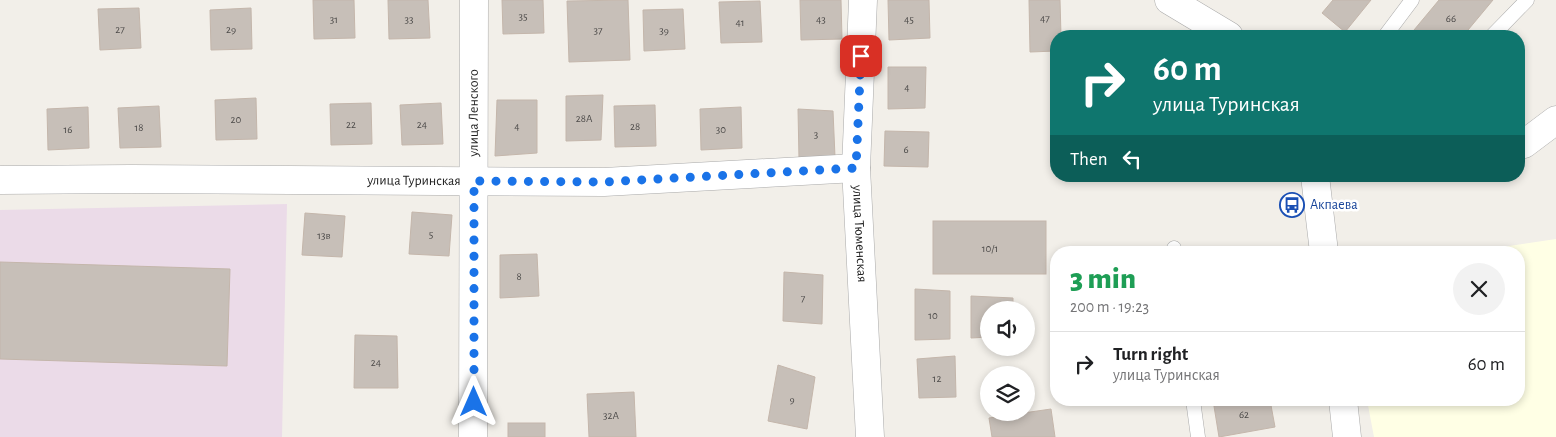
<!DOCTYPE html>
<html lang="en">
<head>
<meta charset="utf-8">
<style>
	body { margin:0; font-family:"Alegreya Sans",sans-serif; background:#f2f2f2; color:#202124; height:100vh; display:flex; flex-direction:column; font-size:19px; white-space:nowrap }
	* { box-sizing:border-box; margin:0 }
	p { font-size:16px; color:#757577 }
	.icon { flex:none; width:28px; height:28px; fill:none; stroke:currentColor; stroke-width:2; stroke-linecap:round; stroke-linejoin:round }
	.map { position:relative; flex:1; overflow:hidden }
	.sheet { position:absolute; left:1050px; top:246px; width:475px; height:160px; display:flex; flex-direction:column; background:#fff; border-radius:20px; box-shadow:0 2px 8px #0003 }
	.sheet>* { flex:none }
	.top-card { position:absolute; left:1050px; top:30px; width:475px; height:152px; border-radius:20px; box-shadow:0 2px 8px #0003; background:#0f766e; color:#fff; overflow:hidden }
	.buttons { position:absolute; left:980px; top:301px; display:grid; gap:10px }
	.buttons a { display:grid; place-items:center; width:55px; height:55px; border-radius:50%; background:#fff; box-shadow:0 2px 8px #0003; font-size:25px }
	.pin { position:absolute; display:grid; place-items:center; width:42px; height:42px; color:#fff; margin:-21px; border-radius:10px; box-shadow:0 2px 8px #0006 }
	.me { position:absolute; width:55px; margin:-28px; rotate:0deg; stroke-linejoin:round; filter:drop-shadow(0 0 4px #0008) }
	.turn { display:flex; align-items:center; gap:18px; height:105px; padding:0 20px; font-size:22px }
	.turn .icon { width:65px; height:65px; stroke-width:2.5 }
	.turn b { display:block; font-size:35px; line-height:42px }
	.then { display:flex; align-items:center; height:48px; padding:0 20px; background:#0003; gap:10px; font-size:19px }
	.round { display:grid; place-items:center; flex:none; width:52px; height:52px; border-radius:26px; background:#f2f2f2 }
	.headline { display:flex; align-items:center; justify-content:space-between; height:85px; padding:0 20px }
	h1 { font-size:30px; font-weight:800; line-height:38px; color:#1e9e55 }
	ul { padding:0; list-style:none }
	li { display:flex; align-items:center; gap:15px; height:65px; padding:0 20px; border-top:1px solid #e0e0e0 }
	li div { flex:1 }
	li b { display:block; font-size:19px }
	li em { font-style:normal }
	.map>svg:first-child { display:block }
</style>
</head>
<body>
<div class="map">
<svg width="1556" height="437" viewBox="0 0 1556 437">
	<rect width="100%" height="100%" fill="#f2efe9"/>
	<!-- industrial -->
	<path fill="#ebdbe8" d="M287,204L282,437H0V210Z"/>
	<!-- education -->
	<path fill="#ffffe5" d="M1556,239V437H1374L1367,400H1519V252H1468Z"/>
	<!-- building -->
	<g fill="#c7bfb8" stroke="#c4b6ab">
		<path d="M313,0H354L355,38L314,39Z"/>
		<path d="M388,0H428L430,38L389,39Z"/>
		<path d="M502,0H543L544,33L503,34Z"/>
		<path d="M628,0L630,60L569,62L567,1Z"/>
		<path d="M800,0H841L842,39L801,40Z"/>
		<path d="M888,0H929L930,38L889,40Z"/>
		<path d="M1029,0H1060L1061,36H1056V51L1030,52Z"/>
		<path d="M1333,0H1371L1345,32L1322,13Z"/>
		<path d="M1439,0H1493L1463,36H1409Z"/>
		<path d="M760,1L762,42L721,43L719,2Z"/>
		<path d="M139,8L141,48L100,50L98,9Z"/>
		<path d="M251,8L252,49L211,50L210,10Z"/>
		<path d="M683,9L685,49L644,51L643,10Z"/>
		<path d="M1135,32V36H1096V34Z"/>
		<path d="M888,67H926L925,108L888,109Z"/>
		<path d="M603,95L601,140L566,141V96Z"/>
		<path d="M256,98L257,139L216,140L215,100Z"/>
		<path d="M497,100H537V153L495,156Z"/>
		<path d="M371,103L372,144L331,145L330,104Z"/>
		<path d="M441,103L443,144L402,145L400,105Z"/>
		<path d="M655,105L656,146L615,147L614,106Z"/>
		<path d="M159,106L161,147L120,148L118,108Z"/>
		<path d="M88,107L89,148L48,150L47,109Z"/>
		<path d="M741,107L742,148L701,150L700,109Z"/>
		<path d="M798,109L833,111L835,157L799,159Z"/>
		<path d="M885,131L929,132L928,167L884,166Z"/>
		<path d="M412,212L452,215L449,256L409,254Z"/>
		<path d="M305,213L345,216L342,257L302,255Z"/>
		<rect x="933" y="221" width="113" height="53"/>
		<path d="M537,254L539,296L500,298V255Z"/>
		<path d="M0,262L230,269L227,366L0,359Z"/>
		<path d="M784,272L823,275L822,324L783,321Z"/>
		<path d="M915,289L950,291V339L915,340Z"/>
		<path d="M971,296L1013,298V310H989V337L971,338Z"/>
		<path d="M355,335L397,336L398,388H354Z"/>
		<path d="M955,356L956,397L919,398L917,359Z"/>
		<path d="M778,365L815,377L807,429L768,421Z"/>
		<path d="M634,392L636,437H589L587,394Z"/>
		<path d="M1213,400H1270L1275,427L1219,437Z"/>
		<path d="M1051,409L1055,437H992L989,418Z"/>
		<rect x="508" y="423" width="37" height="14"/>
	</g>
	<g fill="none" stroke-linecap="round" stroke-linejoin="round">
		<defs>
			<g id="lane">
				<path d="M1385,36L1412,0"/>
				<path d="M1492,36L1527,0"/>
				<path d="M1174,248L1175,252"/>
				<path d="M1193,400L1198,437"/>
			</g>
			<g id="street">
				<path id="s1" d="M863,0L856,168L870,437"/>
				<path d="M1169,0L1229,36"/>
				<path d="M1519,145L1524,144L1556,120"/>
				<path d="M1315,176L1324,252"/>
				<path id="s2" d="M0,180L131,179L604,182L856,168"/>
				<path d="M1343,400L1347,437"/>
				<path id="s3" d="M473,437L474,0"/>
			</g>
		</defs>
		<!-- lane casing -->
		<use href="#lane" stroke="#a9a9a9" stroke-width="15"/>
		<!-- street casing -->
		<use href="#street" stroke="#a9a9a9" stroke-width="29"/>
		<!-- lane -->
		<use href="#lane" stroke="#fff" stroke-width="14"/>
		<!-- street -->
		<use href="#street" stroke="#fff" stroke-width="28"/>
	</g>
	<g fill="none" stroke-linecap="round" stroke-linejoin="round">
		<!-- route -->
		<path stroke="#1a73e8" stroke-width="9" stroke-dasharray="0 16.2" d="M474,402V181L604,182L856,168L861,56"/>
	</g>
	<!-- icons -->
	<defs>
		<symbol id="bus-ring" viewBox="-11 -11 22 22"><circle r="9.5" fill="#fff" stroke="#1a4fb4" stroke-width="1.5"/><path d="M-5-6H5V4H4V6H2V4H-2V6H-4V4H-5ZM-3.5-4V0h7V-4ZM-3.5 1.2v1.5H-2V1.2ZM2 1.2v1.5H3.5V1.2Z" fill="#1a4fb4"/></symbol>
	</defs>
	<g fill-rule="evenodd">
		<use href="#bus-ring" x="1278" y="191" width="28" height="28"/>
	</g>
	<g text-anchor="middle" dominant-baseline="central" stroke-width="5" stroke-linejoin="round" paint-order="stroke">
		<!-- number labels -->
		<g font-size="11" fill="#4b4948">
			<text x="523" y="16">35</text>
			<text x="1045" y="18">47</text>
			<text x="1451" y="18">66</text>
			<text x="334" y="19">31</text>
			<text x="409" y="19">33</text>
			<text x="821" y="19">43</text>
			<text x="909" y="19">45</text>
			<text x="740" y="22">41</text>
			<text x="120" y="29">27</text>
			<text x="231" y="29">29</text>
			<text x="598" y="30">37</text>
			<text x="664" y="30">39</text>
			<text x="907" y="87">4</text>
			<text x="584" y="118">28А</text>
			<text x="236" y="119">20</text>
			<text x="351" y="124">22</text>
			<text x="422" y="124">24</text>
			<text x="517" y="126">4</text>
			<text x="635" y="126">28</text>
			<text x="139" y="127">18</text>
			<text x="68" y="129">16</text>
			<text x="721" y="129">30</text>
			<text x="816" y="134">3</text>
			<text x="906" y="149">6</text>
			<text x="431" y="234">5</text>
			<text x="324" y="235">13в</text>
			<text x="990" y="248">10/1</text>
			<text x="519" y="276">8</text>
			<text x="803" y="298">7</text>
			<text x="933" y="315">10</text>
			<text x="376" y="362">24</text>
			<text x="937" y="378">12</text>
			<text x="792" y="399">9</text>
			<text x="1244" y="414">62</text>
			<text x="611" y="415">32А</text>
		</g>
		<!-- street labels -->
		<g font-size="14" fill="#222" stroke="#fff">
			<text stroke="none"><textPath href="#s3" startOffset="324">улица Ленского</textPath></text>
			<text stroke="none"><textPath href="#s2" startOffset="414">улица Туринская</textPath></text>
			<text stroke="none"><textPath href="#s1" startOffset="234">улица Тюменская</textPath></text>
		</g>
		<!-- transit labels -->
		<g font-size="14" fill="#164399" stroke="#fff" text-anchor="start">
			<text x="1310" y="205">Акпаева</text>
		</g>
	</g>
</svg>
<div class="buttons">
<a><svg class="icon" aria-label="sound" viewBox="0 0 24 24"><path d="M4 9h4l5-4v14l-5-4H4zM17 9q2 3 0 6"/></svg></a>
<a><svg class="icon" aria-label="layers" viewBox="0 0 24 24"><path d="M12 4l9 5-9 5-9-5zM3 14l9 5 9-5"/></svg></a>
</div>
<div class="pin" style="left:861px;top:56px;background:#d93025"><svg class="icon" aria-label="arrive" viewBox="0 0 24 24"><path d="M6 21V4h12l-3 4 3 4H6"/></svg></div>
<svg class="me" style="left:474px;top:402px" viewBox="-20 -20 40 40"><path d="M0-17L14 15 0 8-14 15z" fill="#1a73e8" stroke="#fff" stroke-width="4"/></svg>
<div class="top-card">
<div class="turn"><svg class="icon" aria-label="right" viewBox="0 0 24 24"><path d="M7 20v-9h11M14 6l5 5-5 5"/></svg><div><b>60 m</b>улица Туринская</div></div>
<div class="then">Then<svg class="icon" aria-label="left" viewBox="0 0 24 24"><path d="M17 20v-9H6M10 6l-5 5 5 5"/></svg></div>
</div>
<section class="sheet">
<div class="headline"><div><h1>3 min</h1><p>200 m · 19:23</p></div><a class="round"><svg class="icon" aria-label="close" viewBox="0 0 24 24"><path d="M6 6l12 12M18 6L6 18"/></svg></a></div>
<ul>
<li><svg class="icon" aria-label="right" viewBox="0 0 24 24"><path d="M7 20v-9h11M14 6l5 5-5 5"/></svg><div><b>Turn right</b><p>улица Туринская</p></div><em>60 m</em></li>
</ul>
</section>
</div>
</body>
</html>
